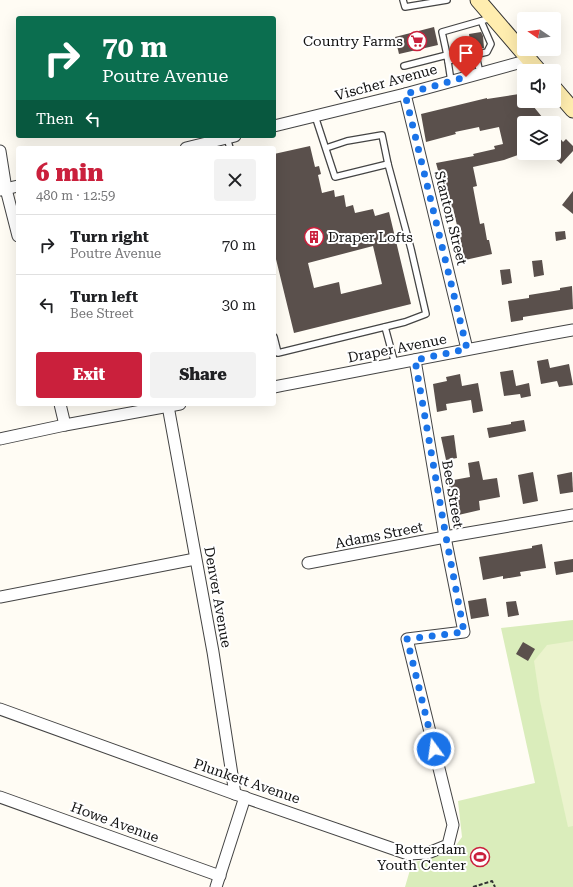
<!DOCTYPE html>
<html lang="en">
<head>
<meta charset="utf-8">
<style>
	body { margin:0; font-family:"Roboto Serif",serif; background:#f2f2f2; color:#202124; height:100vh; display:flex; flex-direction:column; font-size:15px; white-space:nowrap }
	* { box-sizing:border-box; margin:0 }
	p { font-size:13px; color:#757577 }
	.icon { flex:none; width:22px; height:22px; fill:none; stroke:currentColor; stroke-width:2; stroke-linecap:round; stroke-linejoin:round }
	.map { position:relative; flex:1; overflow:hidden }
	.sheet { position:absolute; left:16px; top:146px; width:260px; height:260px; display:flex; flex-direction:column; background:#fff; border-radius:4px; box-shadow:0 4px 16px #0002 }
	.sheet>* { flex:none }
	.top-card { position:absolute; left:16px; top:16px; width:260px; height:122px; border-radius:4px; box-shadow:0 4px 16px #0002; background:#0b6e4f; color:#fff; overflow:hidden }
	.needle { width:26px; rotate:283deg }
	.fabs { position:absolute; left:517px; top:12px; display:grid; gap:8px }
	.fabs a { display:grid; place-items:center; width:44px; height:44px; border-radius:4px; background:#fff; box-shadow:0 4px 16px #0002; font-size:20px }
	.pin { position:absolute; display:grid; place-items:center; width:34px; height:34px; color:#fff; margin:-41px -17px; border-radius:50% 50% 50% 0; rotate:-45deg; box-shadow:0 0 4px #0007 }
	.pin .icon { rotate:45deg }
	.me { position:absolute; width:44px; margin:-22px; rotate:346deg; stroke-linejoin:round; filter:drop-shadow(0 0 3px #0008) }
	.turn { display:flex; align-items:center; gap:14px; height:84px; padding:0 20px; font-size:18px }
	.turn .icon { width:52px; height:52px; stroke-width:2.5 }
	.turn b { display:block; font-size:28px; line-height:34px }
	.then { display:flex; align-items:center; height:38px; padding:0 20px; background:#0003; gap:8px; font-size:15px }
	.round { display:grid; place-items:center; flex:none; width:42px; height:42px; border-radius:4px; background:#f2f2f2 }
	.head { display:flex; align-items:center; justify-content:space-between; height:68px; padding:0 20px }
	h1 { font-size:24px; font-weight:800; line-height:30px; color:#ca203c }
	.action { display:flex; gap:8px; margin-top:auto; padding:8px 20px }
	.action a { flex:1; height:46px; border-radius:4px; background:#ca203c; color:#fff; font-size:16px; font-weight:800; line-height:46px; text-align:center }
	.action a+a { background:#f2f2f2; color:#202124 }
	ul { padding:0; list-style:none }
	li { display:flex; align-items:center; gap:12px; height:60px; padding:0 20px; border-top:1px solid #e0e0e0 }
	li div { flex:1 }
	li b { display:block; font-size:15px }
	li em { font-style:normal }
	.map>svg:first-child { display:block }
</style>
</head>
<body>
<div class="map">
<svg width="573" height="887" viewBox="0 0 573 887">
	<rect width="100%" height="100%" fill="#fffcf4"/>
	<!-- green -->
	<path fill="#daedbb" d="M573,620V887H405L412,863L452,851L462,837L458,801L535,783L501,628Z"/>
	<!-- pitch -->
	<path fill="#ebf3cd" d="M573,641V826L568,827L540,701L534,661L547,645Z"/>
	<!-- building -->
	<g fill="#5a504c" fill-rule="evenodd">
		<path d="M434,27L438,45L399,54L395,37Z"/>
		<path d="M481,32L483,36L484,48L471,49L469,34Z"/>
		<path d="M519,94L524,96V101H529L547,123H524V157L518,155L504,160L473,167L477,186L473,187L476,203L480,224L484,223L487,240H489L492,254L465,260L453,208H451L442,174H439L436,163L474,156L473,154L495,149L494,146L503,144L499,127L480,131L479,127L455,132L456,134L426,142L421,114L487,98V99Z"/>
		<path d="M554,131L563,142L566,139L573,146V151L561,164L554,158Z"/>
		<path d="M310,146L315,167L319,166L321,174L318,175L322,193L334,190L335,197L344,195L346,207L353,205L355,213L373,209L375,216L389,212L411,304L294,333L274,251V154ZM373,246L382,284L341,294L339,282L314,288L308,263Z"/>
		<path d="M573,191V214L562,205Z"/>
		<path d="M565,231L566,239L556,241L555,232Z"/>
		<path d="M542,260L544,275L534,277L532,261Z"/>
		<path d="M510,269L512,283L502,285L500,270Z"/>
		<path d="M572,286L573,309L523,317V320L511,322L508,301L529,298V295L560,290V288Z"/>
		<path d="M548,359L550,368L569,364L573,385L559,387L557,381L541,384L537,361Z"/>
		<path d="M513,370L516,386L529,383L531,396L521,398L520,394L504,396L500,372Z"/>
		<path d="M460,374L462,386L478,383L483,411L473,413L471,400L446,404L447,410L437,412L433,384L447,381L446,377Z"/>
		<path d="M524,420L526,431L489,438L487,428L511,424V422Z"/>
		<path d="M454,435L457,458L446,460L441,437Z"/>
		<path d="M479,461L483,480L497,478L500,497L479,501L480,510L454,516L448,481L470,477L468,463Z"/>
		<path d="M533,472L538,501L523,504L518,475Z"/>
		<path d="M572,472L573,492L560,494L557,475Z"/>
		<path d="M542,544L546,568L520,572L521,576L503,579V576L483,580L479,557L532,548V546Z"/>
		<path d="M573,559V572L556,575L554,562Z"/>
		<path d="M486,598L489,616L471,619L468,601Z"/>
		<path d="M516,601L519,615L508,617L506,602Z"/>
		<path d="M523,642L535,649L528,661L516,654Z"/>
	</g>
	<g fill="none" stroke-linecap="round" stroke-linejoin="round">
		<defs>
			<g id="lane">
				<path d="M403,0L405,7L447,0"/>
				<path d="M447,55L442,32L491,18"/>
				<path d="M476,55L480,73"/>
				<path d="M448,61L487,52L491,44L481,21"/>
				<path d="M404,66L447,55L451,81"/>
				<path d="M227,138L230,148"/>
				<path d="M326,148L347,141L382,135L388,164"/>
				<path d="M385,327L395,364"/>
				<path d="M274,337L278,353L405,322L426,314L411,249L388,164L335,177L315,116"/>
			</g>
			<g id="street">
				<path d="M405,94L467,349"/>
				<path d="M274,126L405,94L529,60"/>
				<path d="M186,148L235,136"/>
				<path d="M0,151L6,189L18,236"/>
				<path d="M1,190L18,186"/>
				<path d="M274,387C374,368 473,348 573,330"/>
				<path d="M60,404L65,425"/>
				<path d="M168,406L213,652L235,794"/>
				<path d="M0,439L65,425L180,404"/>
				<path d="M308,563L445,537L573,515"/>
				<path d="M0,597L195,559"/>
				<path d="M0,709L235,794L408,854L428,853L448,845L453,825L407,639L464,632L445,537L415,360"/>
				<path d="M0,797L220,876"/>
				<path d="M216,887L245,797"/>
			</g>
			<g id="secondary">
				<path d="M478,0L539,71"/>
				<path d="M554,88L573,110"/>
			</g>
		</defs>
		<!-- lane casing -->
		<use href="#lane" stroke="#444" stroke-width="8"/>
		<!-- street casing -->
		<use href="#street" stroke="#444" stroke-width="13"/>
		<!-- secondary casing -->
		<use href="#secondary" stroke="#333" stroke-width="17"/>
		<!-- path -->
		<path stroke="#333" stroke-width="2" stroke-dasharray="4 2" stroke-linecap="butt" d="M473,887L492,881L495,887"/>
		<!-- lane -->
		<use href="#lane" stroke="#fff" stroke-width="5.5"/>
		<!-- street -->
		<use href="#street" stroke="#fff" stroke-width="11"/>
		<!-- secondary -->
		<use href="#secondary" stroke="#ffedaf" stroke-width="15"/>
	</g>
	<g fill="none" stroke-linecap="round" stroke-linejoin="round">
		<!-- route -->
		<path stroke="#1a73e8" stroke-width="7" stroke-dasharray="0 12.6" d="M434,749L407,639L464,632L446,537L415,360L467,349L405,94L466,77"/>
	</g>
	<!-- icons -->
	<defs>
		<symbol id="supermarket-ring" viewBox="-11 -11 22 22"><circle r="9.5" fill="#fff" stroke="#ca203c" stroke-width="1.5"/><path d="M-6-5.5h2.5l.6 2H6L4.5 2H-2.5L-4.4-4H-6ZM-1.5 3.2a1.3 1.3 0 1 0 .1 0ZM3 3.2a1.3 1.3 0 1 0 .1 0Z" fill="#ca203c"/></symbol>
		<symbol id="building-ring" viewBox="-11 -11 22 22"><circle r="9.5" fill="#fff" stroke="#ca203c" stroke-width="1.5"/><path d="M-4-6H4V6H1V3H-1V6H-4ZM-2.5-4.3h1.7v1.8h-1.7ZM.8-4.3h1.7v1.8H.8ZM-2.5-1h1.7V.8h-1.7ZM.8-1h1.7V.8H.8Z" fill="#ca203c"/></symbol>
		<symbol id="stadium-ring" viewBox="-11 -11 22 22"><circle r="9.5" fill="#fff" stroke="#ca203c" stroke-width="1.5"/><path d="M0-5a6.5 5 0 1 0 0 10a6.5 5 0 1 0 0-10ZM-3.5-1.8h7v3.6h-7Z" fill="#ca203c"/></symbol>
	</defs>
	<g fill-rule="evenodd">
		<use href="#supermarket-ring" x="406" y="30" width="22" height="22"/>
		<use href="#building-ring" x="303" y="226" width="22" height="22"/>
		<use href="#stadium-ring" x="469" y="846" width="22" height="22"/>
	</g>
	<g text-anchor="middle" dominant-baseline="central" stroke-width="4" stroke-linejoin="round" paint-order="stroke">
		<!-- poi labels -->
		<g font-size="14" fill="#111" stroke="#fff" text-anchor="end">
			<text x="403" y="41">Country Farms</text>
			<text x="328" y="237" text-anchor="start">Draper Lofts</text>
			<text x="466" y="849">Rotterdam<tspan x="466" dy="16">Youth Center</tspan></text>
		</g>
		<!-- street labels -->
		<g font-size="14" fill="#111" stroke="#fff">
			<text transform="translate(386 82) rotate(-15)">Vischer Avenue</text>
			<text transform="translate(451 218) rotate(76)">Stanton Street</text>
			<text transform="translate(397 348) rotate(-11)">Draper Avenue</text>
			<text transform="translate(453 494) rotate(80)">Bee Street</text>
			<text transform="translate(379 535) rotate(-11)">Adams Street</text>
			<text transform="translate(218 597) rotate(80)">Denver Avenue</text>
			<text transform="translate(247 781) rotate(19)">Plunkett Avenue</text>
			<text transform="translate(115 822) rotate(20)">Howe Avenue</text>
		</g>
	</g>
</svg>
<div class="fabs">
<a><svg class="needle" viewBox="-14 -14 28 28"><path d="M0-13l5 13h-10z" fill="#e53935"/><path d="M0 13l5-13h-10z" fill="#757577"/></svg></a>
<a><svg class="icon" aria-label="sound" viewBox="0 0 24 24"><path d="M4 9h4l5-4v14l-5-4H4zM17 9q2 3 0 6"/></svg></a>
<a><svg class="icon" aria-label="layers" viewBox="0 0 24 24"><path d="M12 4l9 5-9 5-9-5zM3 14l9 5 9-5"/></svg></a>
</div>
<div class="pin" style="left:466px;top:77px;background:#d93025"><svg class="icon" aria-label="arrive" viewBox="0 0 24 24"><path d="M6 21V4h12l-3 4 3 4H6"/></svg></div>
<svg class="me" style="left:434px;top:749px" viewBox="-20 -20 40 40"><circle r="17" fill="#1a73e8" stroke="#fff" stroke-width="3"/><path d="M0-11L8 9 0 5-8 9z" fill="#fff"/></svg>
<div class="top-card">
<div class="turn"><svg class="icon" aria-label="right" viewBox="0 0 24 24"><path d="M7 20v-9h11M14 6l5 5-5 5"/></svg><div><b>70 m</b>Poutre Avenue</div></div>
<div class="then">Then<svg class="icon" aria-label="left" viewBox="0 0 24 24"><path d="M17 20v-9H6M10 6l-5 5 5 5"/></svg></div>
</div>
<section class="sheet">
<div class="head"><div><h1>6 min</h1><p>480 m · 12:59</p></div><a class="round"><svg class="icon" aria-label="close" viewBox="0 0 24 24"><path d="M6 6l12 12M18 6L6 18"/></svg></a></div>
<ul>
<li><svg class="icon" aria-label="right" viewBox="0 0 24 24"><path d="M7 20v-9h11M14 6l5 5-5 5"/></svg><div><b>Turn right</b><p>Poutre Avenue</p></div><em>70 m</em></li>
<li><svg class="icon" aria-label="left" viewBox="0 0 24 24"><path d="M17 20v-9H6M10 6l-5 5 5 5"/></svg><div><b>Turn left</b><p>Bee Street</p></div><em>30 m</em></li>
</ul>
<div class="action"><a>Exit</a><a>Share</a></div>
</section>
</div>
</body>
</html>
